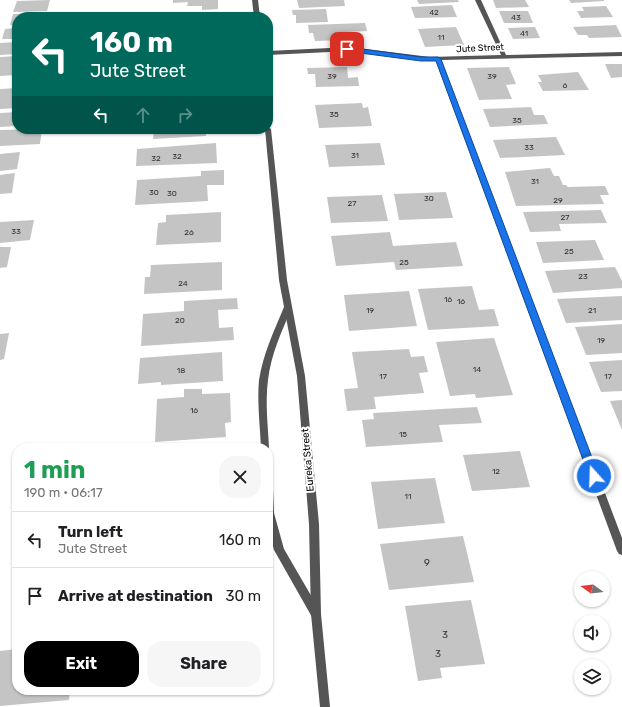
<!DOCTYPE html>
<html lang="en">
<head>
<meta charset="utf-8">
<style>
	body { margin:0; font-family:Rubik,sans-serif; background:#f6f6f6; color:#202124; height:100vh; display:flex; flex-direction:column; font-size:15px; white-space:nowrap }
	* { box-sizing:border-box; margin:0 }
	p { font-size:13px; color:#757577 }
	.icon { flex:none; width:22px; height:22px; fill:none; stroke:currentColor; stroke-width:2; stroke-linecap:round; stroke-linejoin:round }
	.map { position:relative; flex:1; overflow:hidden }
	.panel { position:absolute; left:12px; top:443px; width:261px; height:252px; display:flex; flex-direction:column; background:#fff; border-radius:16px; box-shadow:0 1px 3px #0004 }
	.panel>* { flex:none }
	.banner { position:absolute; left:12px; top:12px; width:261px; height:122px; border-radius:16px; box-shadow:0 1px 3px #0004; background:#00695c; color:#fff; overflow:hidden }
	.needle { width:26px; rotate:284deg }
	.fabs { position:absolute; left:574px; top:571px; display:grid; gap:8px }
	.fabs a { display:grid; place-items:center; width:36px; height:36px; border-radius:50%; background:#fff; box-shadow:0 1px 3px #0004; font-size:20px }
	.pin { position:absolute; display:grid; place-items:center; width:34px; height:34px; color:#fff; margin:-17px; border-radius:8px; box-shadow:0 2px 6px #0006 }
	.me { position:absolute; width:44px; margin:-22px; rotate:340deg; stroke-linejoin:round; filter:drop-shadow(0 0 3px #0008) }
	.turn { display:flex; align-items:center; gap:14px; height:84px; padding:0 12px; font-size:18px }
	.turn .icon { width:52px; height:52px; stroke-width:2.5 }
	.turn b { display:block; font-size:28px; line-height:34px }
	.lanes { display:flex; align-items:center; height:38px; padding:0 12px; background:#0003; justify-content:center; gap:20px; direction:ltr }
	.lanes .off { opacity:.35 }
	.round { display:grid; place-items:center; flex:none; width:42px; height:42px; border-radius:16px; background:#f6f6f6 }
	.overview { display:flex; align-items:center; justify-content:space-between; height:68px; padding:0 12px }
	h1 { font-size:24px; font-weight:700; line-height:30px; color:#1e9e55 }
	.button { display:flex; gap:8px; margin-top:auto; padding:8px 12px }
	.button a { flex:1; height:46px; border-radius:16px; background:#000; color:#fff; font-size:16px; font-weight:700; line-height:46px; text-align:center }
	.button a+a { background:#f6f6f6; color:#202124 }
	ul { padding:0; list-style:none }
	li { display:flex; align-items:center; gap:12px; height:56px; padding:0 12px; border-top:1px solid #e0e0e0 }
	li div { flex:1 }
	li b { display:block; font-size:15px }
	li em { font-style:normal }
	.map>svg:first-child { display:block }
</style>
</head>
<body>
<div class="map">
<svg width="622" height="707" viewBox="0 0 622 707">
	<rect width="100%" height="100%" fill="#fff"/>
	<!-- building -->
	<g fill="#c4c4c4">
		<path d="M50,0L47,11L13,12L17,1Z"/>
		<path d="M173,0H218V9L202,10V6H187L188,2L173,3Z"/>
		<path d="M297,0H344L345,6L299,8Z"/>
		<path d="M417,0H458L459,2L419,4Z"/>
		<path d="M493,0H525L529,7L496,8Z"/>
		<path d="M569,0H604V1L571,3Z"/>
		<path d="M452,5L457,17L415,18L411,7Z"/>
		<path d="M606,6L613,17L581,18L577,11H584L582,7Z"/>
		<path d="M326,9L328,22L296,23V15H293L292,10Z"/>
		<path d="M499,11H528L533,23H504Z"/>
		<path d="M59,12L58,17H17V24L10,25L13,14Z"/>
		<path d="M365,23L367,31L347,32L348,40L315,41L313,33H309L308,25Z"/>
		<path d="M616,25L622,37L589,38L587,35H578L573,27Z"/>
		<path d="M456,27L464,45L425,47L418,29Z"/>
		<path d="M535,27L540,38L513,39L508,28Z"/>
		<path d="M17,28V39H2L5,29Z"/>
		<path d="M17,42V54L0,55V43Z"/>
		<path d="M17,56V75L0,76V57Z"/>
		<path d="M605,64H622V77L611,78Z"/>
		<path d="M347,67L348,78L358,77L359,86L316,87L315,74H308L307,68Z"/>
		<path d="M509,67L516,84L506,85L512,99L479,100L467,68Z"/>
		<path d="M578,72L589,90L543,91L538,82H542L538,75Z"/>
		<path d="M17,88V108L0,109V89Z"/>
		<path d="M362,103L363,108L368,107L372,126L319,128L315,105Z"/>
		<path d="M531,107L534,115H544L548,124L490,127L483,109Z"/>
		<path d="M17,112V126L0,127V113Z"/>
		<path d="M42,129L40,144L0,146V130Z"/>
		<path d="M154,129H206V136L153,139Z"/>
		<path d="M556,137L565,155L500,158L493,140Z"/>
		<path d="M216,143L217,163L136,166L137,149Z"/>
		<path d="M380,143L385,165L329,167L325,145Z"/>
		<path d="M20,152L17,169L0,171V154Z"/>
		<path d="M550,168L554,176H559L563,185H566L568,187L605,186L609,195H600L604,204L516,206L505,172Z"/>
		<path d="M224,170V185H207L208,201L135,205L137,180L201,176V171Z"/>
		<path d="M15,173L12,193L0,194V175Z"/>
		<path d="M446,192L453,218L399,220L394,194Z"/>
		<path d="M382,195L388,221L331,223L327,197Z"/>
		<path d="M601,210L607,223L559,224L561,231L530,232L523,212Z"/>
		<path d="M221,212V242L156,245L158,223L166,222V215Z"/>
		<path d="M34,220L30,240L0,243V222Z"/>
		<path d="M390,232L393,246L456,242L463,266L396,270L394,262L336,266L331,236Z"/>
		<path d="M595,240L604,260L543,263L536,242Z"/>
		<path d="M0,247H11L7,267L0,268Z"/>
		<path d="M222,262V290L144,294L145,277H150L151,265Z"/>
		<path d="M615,267L622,281V288L553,293L545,271Z"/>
		<path d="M472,286L479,310L494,309L499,326L428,330L418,289Z"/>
		<path d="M409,291L417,326L349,331L344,295Z"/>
		<path d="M622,296V320L566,323L557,299Z"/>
		<path d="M237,298L238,309L218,310L219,328L233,327L234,340L141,346L143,314L184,311V301Z"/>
		<path d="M622,324V353L586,355L575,327Z"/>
		<path d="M9,333L4,359L0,360V334Z"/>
		<path d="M494,338L513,395L476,398L475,394L450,396L436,342Z"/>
		<path d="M409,349L411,357L424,356L428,372L419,373L424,393L374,397L376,409L347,411L344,389L358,388L352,352Z"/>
		<path d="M222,352L223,381L161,385V382L138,384L140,358Z"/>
		<path d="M622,360V391L601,392L589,362Z"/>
		<path d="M184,389H202V394L230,393L231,422L225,423L226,437L155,442L157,399L184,397Z"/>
		<path d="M622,400V430L610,401Z"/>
		<path d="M477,407L482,423L439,425L443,442L366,447L362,420L374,419L373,413Z"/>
		<path d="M217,443V448H175V445Z"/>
		<path d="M520,451L530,487L472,491L463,455Z"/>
		<path d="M435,478L445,523L378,529L371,482Z"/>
		<path d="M463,536L474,582L389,590L380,544Z"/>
		<path d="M471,600L485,664L440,668L442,678L418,681L405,606Z"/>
		<path d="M17,649V690H70L69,700L0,706V651Z"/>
	</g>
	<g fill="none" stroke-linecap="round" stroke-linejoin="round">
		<!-- service -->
		<g fill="#555" fill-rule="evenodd">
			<path d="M288,304L292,307C282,331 271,354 268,380C265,403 268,426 269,448L268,451V448H261C260,425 257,402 259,380C263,354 274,331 284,307Z"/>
			<path d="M268,486L271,487L273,490L274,513L284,549L320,611L321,614L320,617L316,619L312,617L274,550L268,527Z"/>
		</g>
		<!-- minor -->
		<g fill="#555" fill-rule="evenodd">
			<path d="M252,0H258L260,17H254Z"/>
			<path d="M475,0H481L506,55L622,52V56L441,60L622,538V555L619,554L617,551L436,61L350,51L268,55V51L350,47L430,57L501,55Z"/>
			<path d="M268,127L271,129L287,280L305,376L319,524L321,614L330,707H320L311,614L309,524L297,376L279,280L265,129H268Z"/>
		</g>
	</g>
	<!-- route -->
	<path fill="#1a73e8" stroke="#114b97" d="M347,47L421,57H438L441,59L599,476L598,479L594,481L589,476L436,61H421L345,51V48Z"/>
	<g text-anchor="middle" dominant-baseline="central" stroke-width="4" stroke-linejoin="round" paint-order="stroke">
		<!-- number labels -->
		<g font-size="8" fill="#313131">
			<text x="434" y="12">42</text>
			<text x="516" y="17">43</text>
			<text x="524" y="33">41</text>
			<text x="441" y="37">11</text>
			<text x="332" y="76">39</text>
			<text x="492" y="76">39</text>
			<text x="565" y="85">6</text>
			<text x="334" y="114">35</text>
			<text x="517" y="120">35</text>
			<text x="529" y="147">33</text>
			<text x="355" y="155">31</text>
			<text x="177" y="156">32</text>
			<text x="156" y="158">32</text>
			<text x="535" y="181">31</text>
			<text x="154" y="192">30</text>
			<text x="172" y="193">30</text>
			<text x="429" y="198">30</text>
			<text x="558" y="200">29</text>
			<text x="352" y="203">27</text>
			<text x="565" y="217">27</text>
			<text x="16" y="231">33</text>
			<text x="189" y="232">26</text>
			<text x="569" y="251">25</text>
			<text x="404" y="262">25</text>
			<text x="583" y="276">23</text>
			<text x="183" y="283">24</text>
			<text x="448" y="299">16</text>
			<text x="461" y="301">16</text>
			<text x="370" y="310">19</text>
			<text x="592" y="310">21</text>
			<text x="180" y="320">20</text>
			<text x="601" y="340">19</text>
			<text x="477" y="369">14</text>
			<text x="181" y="370">18</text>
			<text x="383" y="376">17</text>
			<text x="608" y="376">17</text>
			<text x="194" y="410">16</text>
			<text x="403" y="434">15</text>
			<text x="496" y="471">12</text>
			<text x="408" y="496">11</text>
		</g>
		<!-- far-street labels -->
		<g font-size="9" fill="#000" stroke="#fff">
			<text transform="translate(480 48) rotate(-3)">Jute Street</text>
		</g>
		<!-- street labels -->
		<g font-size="10" fill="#000" stroke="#fff">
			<text transform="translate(308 460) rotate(-95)">Eureka Street</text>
		</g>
		<!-- near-number labels -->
		<g font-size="10" fill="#313131">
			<text x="427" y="563">9</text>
			<text x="445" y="635">3</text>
			<text x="438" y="654">3</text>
		</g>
	</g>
</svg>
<div class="fabs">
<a><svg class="needle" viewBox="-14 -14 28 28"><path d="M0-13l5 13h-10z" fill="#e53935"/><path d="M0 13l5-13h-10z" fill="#757577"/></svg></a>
<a><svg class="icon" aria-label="sound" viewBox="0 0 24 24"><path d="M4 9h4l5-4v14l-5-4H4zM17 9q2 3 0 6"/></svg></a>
<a><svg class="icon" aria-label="layers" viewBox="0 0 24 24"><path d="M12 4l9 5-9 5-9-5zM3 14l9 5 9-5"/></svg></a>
</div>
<div class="pin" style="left:347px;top:49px;background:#d93025"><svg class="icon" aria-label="arrive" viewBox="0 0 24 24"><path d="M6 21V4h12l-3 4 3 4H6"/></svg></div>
<svg class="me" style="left:594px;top:476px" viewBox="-20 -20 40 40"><circle r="17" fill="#1a73e8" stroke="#fff" stroke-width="3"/><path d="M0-11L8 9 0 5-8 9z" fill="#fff"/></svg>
<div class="banner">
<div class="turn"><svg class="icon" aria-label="left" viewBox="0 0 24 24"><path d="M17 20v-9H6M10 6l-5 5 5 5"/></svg><div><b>160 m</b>Jute Street</div></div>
<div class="lanes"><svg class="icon" aria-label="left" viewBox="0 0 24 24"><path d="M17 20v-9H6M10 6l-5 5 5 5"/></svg><svg class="icon off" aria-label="ahead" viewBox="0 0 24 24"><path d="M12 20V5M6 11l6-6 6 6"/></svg><svg class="icon off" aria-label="right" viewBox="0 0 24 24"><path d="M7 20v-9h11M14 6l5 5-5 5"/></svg></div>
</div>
<section class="panel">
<div class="overview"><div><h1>1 min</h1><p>190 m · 06:17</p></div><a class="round"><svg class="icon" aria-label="close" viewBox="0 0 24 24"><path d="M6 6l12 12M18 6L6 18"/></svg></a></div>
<ul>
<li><svg class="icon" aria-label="left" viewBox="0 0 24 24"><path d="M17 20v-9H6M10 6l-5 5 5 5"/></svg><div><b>Turn left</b><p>Jute Street</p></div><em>160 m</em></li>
<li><svg class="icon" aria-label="arrive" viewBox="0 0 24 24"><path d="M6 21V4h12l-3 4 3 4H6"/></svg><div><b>Arrive at destination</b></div><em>30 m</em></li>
</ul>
<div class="button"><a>Exit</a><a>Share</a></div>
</section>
</div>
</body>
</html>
